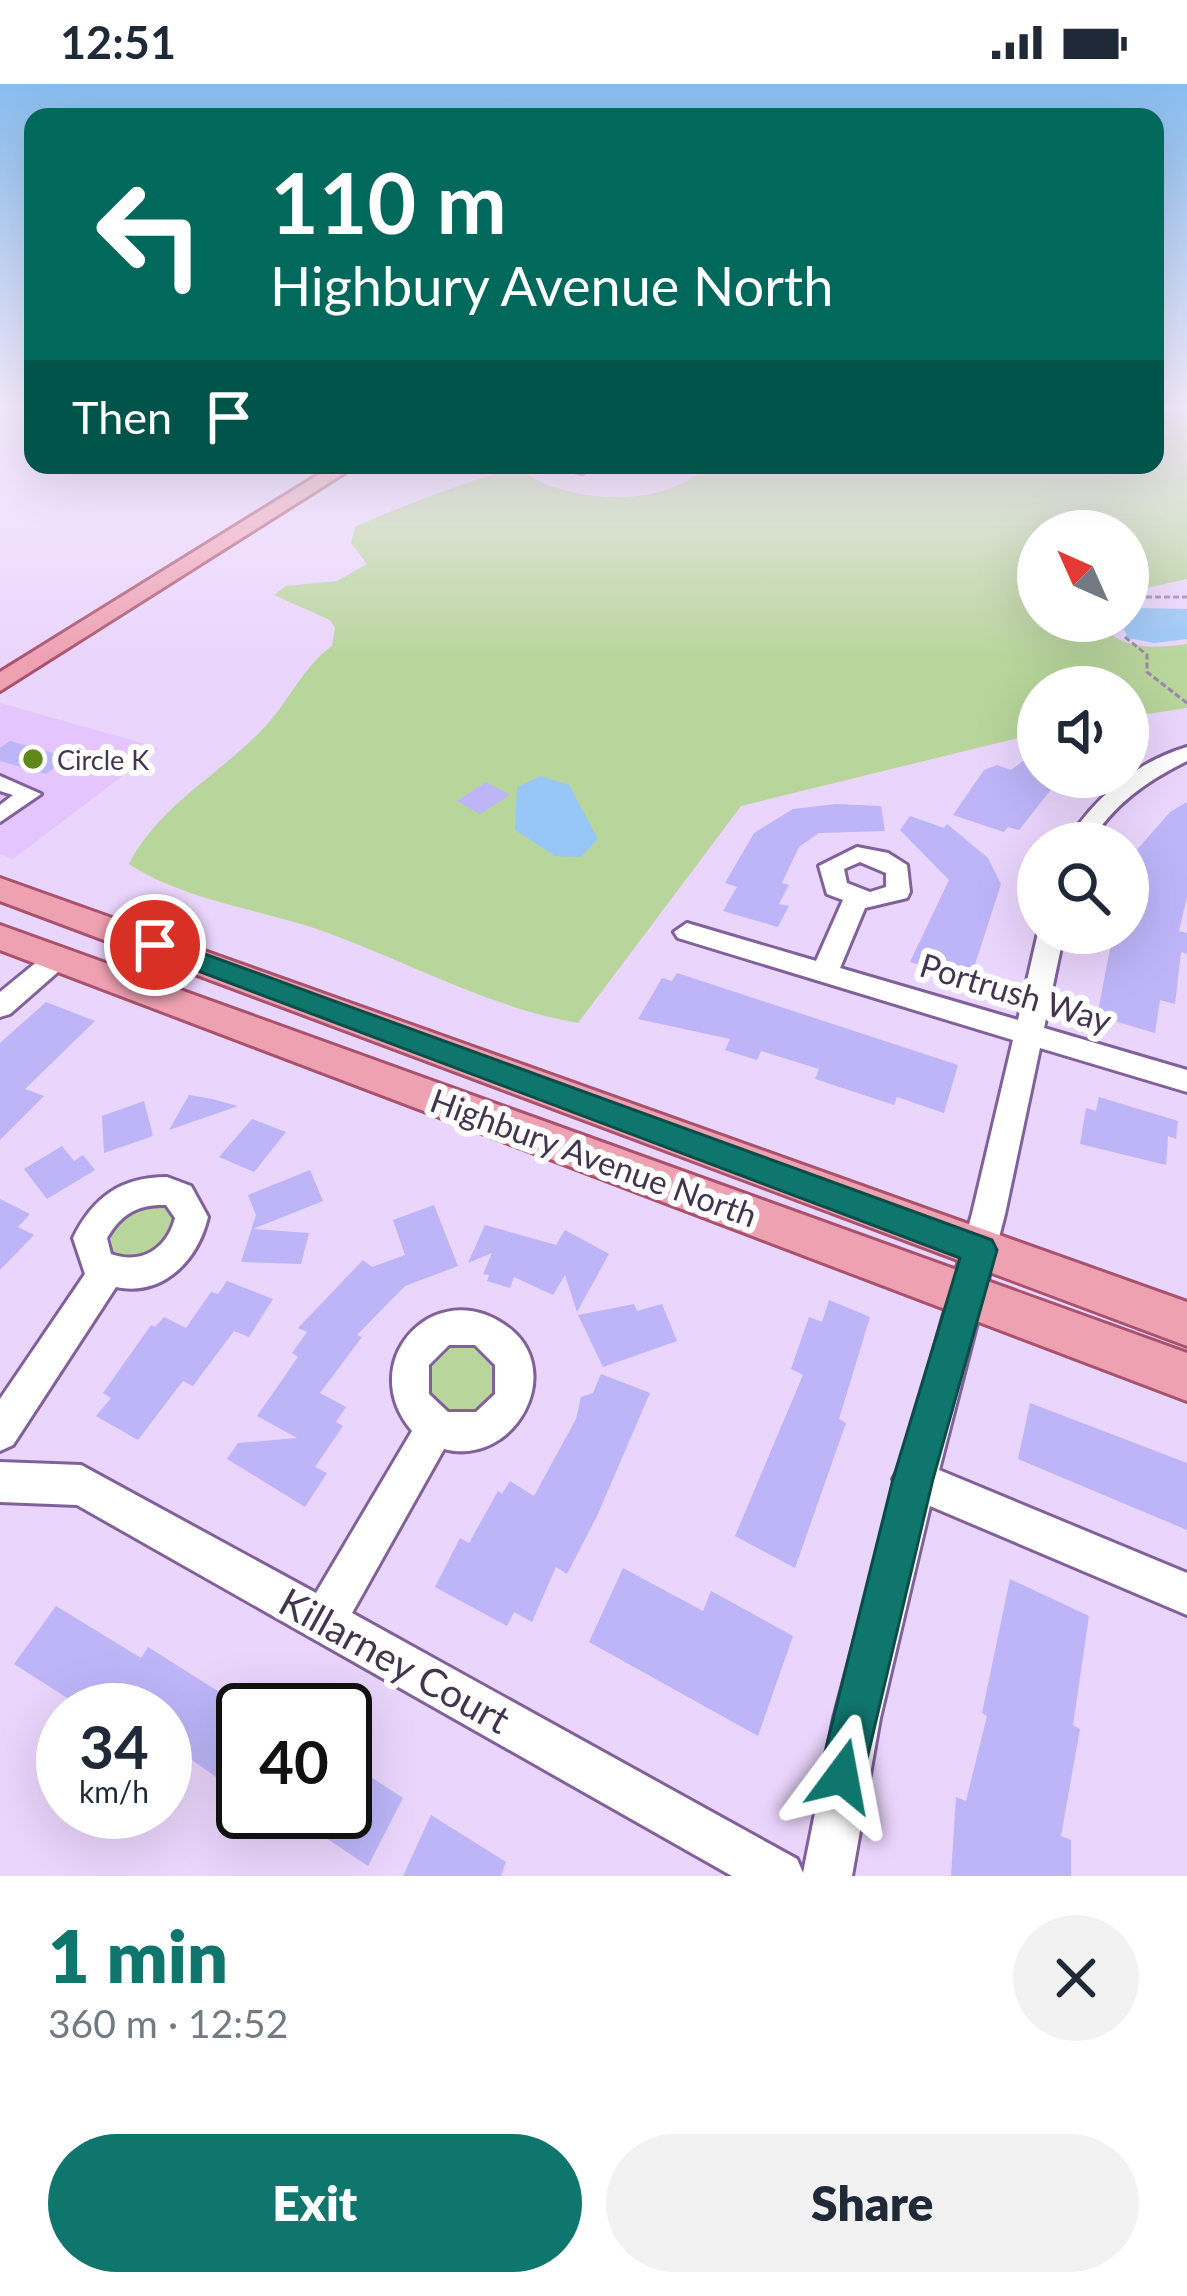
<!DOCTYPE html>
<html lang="en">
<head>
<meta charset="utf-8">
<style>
	body { margin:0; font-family:Lato,sans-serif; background:#f2f2f3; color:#1f2937; height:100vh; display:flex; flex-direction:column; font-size:45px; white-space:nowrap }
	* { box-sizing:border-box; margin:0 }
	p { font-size:39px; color:#747a83 }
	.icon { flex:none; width:66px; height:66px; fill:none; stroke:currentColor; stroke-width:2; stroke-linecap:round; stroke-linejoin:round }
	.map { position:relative; height:1792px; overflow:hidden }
	.details { display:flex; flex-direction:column; background:#fff; flex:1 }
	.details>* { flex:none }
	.guide { position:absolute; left:24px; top:24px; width:1140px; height:366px; border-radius:24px; box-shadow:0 12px 48px #0002; background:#00695c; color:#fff; overflow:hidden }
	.needle { width:78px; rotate:315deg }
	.fabs { position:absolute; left:1017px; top:426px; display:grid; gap:24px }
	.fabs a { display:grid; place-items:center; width:132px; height:132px; border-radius:50%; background:#fff; box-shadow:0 12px 48px #0002; font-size:60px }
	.speed { position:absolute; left:36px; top:1599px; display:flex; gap:24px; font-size:60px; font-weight:700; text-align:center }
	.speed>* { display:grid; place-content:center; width:156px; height:156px; border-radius:50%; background:#fff; box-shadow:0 12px 48px #0002; line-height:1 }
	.speed small { font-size:30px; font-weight:400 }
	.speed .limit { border:6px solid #111; border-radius:18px; background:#fff; color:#111 }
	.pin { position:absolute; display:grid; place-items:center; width:102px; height:102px; color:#fff; margin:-51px; border:6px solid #fff; border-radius:50%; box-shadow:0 3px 12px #0007 }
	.me { position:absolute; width:132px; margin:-66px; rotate:13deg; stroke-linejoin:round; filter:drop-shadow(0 0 9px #0008) }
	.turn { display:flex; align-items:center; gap:42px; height:252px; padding:0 48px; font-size:54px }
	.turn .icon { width:156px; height:156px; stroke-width:2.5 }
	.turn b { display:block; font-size:84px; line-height:102px }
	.then { display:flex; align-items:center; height:114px; padding:0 48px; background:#0003; gap:24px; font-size:45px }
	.round { display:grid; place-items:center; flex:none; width:126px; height:126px; border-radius:63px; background:#f2f2f3 }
	.headline { display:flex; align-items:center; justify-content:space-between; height:204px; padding:0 48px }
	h1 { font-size:72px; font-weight:800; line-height:90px; color:#0f766e }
	.button { display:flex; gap:24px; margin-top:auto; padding:24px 48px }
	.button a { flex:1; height:138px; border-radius:72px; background:#0f766e; color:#fff; font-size:48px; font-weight:800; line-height:138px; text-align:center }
	.button a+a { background:#f2f2f3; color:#1f2937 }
	.status { display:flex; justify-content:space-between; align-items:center; height:84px; padding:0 60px; background:#fff; direction:ltr }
	.status svg { height:33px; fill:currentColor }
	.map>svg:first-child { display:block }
</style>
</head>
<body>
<div class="status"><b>12:51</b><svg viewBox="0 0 49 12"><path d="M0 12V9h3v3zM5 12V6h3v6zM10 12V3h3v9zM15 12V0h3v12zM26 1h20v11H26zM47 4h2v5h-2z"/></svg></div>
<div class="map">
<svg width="1187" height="1792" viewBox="0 0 1187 1792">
	<rect width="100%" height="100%" fill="#ead5fc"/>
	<!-- built -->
	<path fill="#e4c5fe" d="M0,619L159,664L13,775L0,770Z"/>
	<!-- green -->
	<g fill="#b8d59b">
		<path d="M1155,326H1187V495L1128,508V447H1038V537H1119L1111,550C1132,567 1162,563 1187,560V624L1128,633V603H1038V649L741,722L578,939C491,924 410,879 328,849C263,825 187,818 129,780C158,723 217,692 261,647C288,620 303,582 332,562L335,544L330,536L274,511L286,502L337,497L367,480L351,459L355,443C374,433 504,382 519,386C527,388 535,396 543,399C594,420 667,421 709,381H1155Z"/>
		<path d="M157,1119L173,1127V1154L143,1175L113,1170L110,1144L125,1127Z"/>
		<circle cx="463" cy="1295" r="36"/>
	</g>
	<!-- water -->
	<g fill="#98c7f7">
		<path d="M1141,524L1187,525V555L1154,559L1128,554L1124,545Z"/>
		<path d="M541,692L569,701L598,755L581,773L555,772L515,746L517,703Z"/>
	</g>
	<!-- building -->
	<g fill="#bdb5f8">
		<path d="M10,657L68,673L46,690L0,677V664Z"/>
		<path d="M1038,666V693H1061L1019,746L1008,743L1004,748L953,731L984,686L997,681L1011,686Z"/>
		<path d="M486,698L510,711L480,730L457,717Z"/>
		<path d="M1187,718V813L1179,847L1187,849V870L1181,868L1175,920L1160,916L1155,949L1097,932L1113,849H1128V789L1135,768L1170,728Z"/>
		<path d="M836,720L881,722L885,747L819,749L799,763L782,799L789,801L779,820L789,822L778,843L723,827L737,803L725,799L754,749L793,725Z"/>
		<path d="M910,732L944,744L947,740L988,774L1001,800L970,896L910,878L949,796L900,746Z"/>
		<path d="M677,889L958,981L944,1029L897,1013L894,1021L815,995L819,985L761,967L757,976L725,966L730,955L638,935L662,894L672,897Z"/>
		<path d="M46,918L95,937L25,1005L44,1012L0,1056V959Z"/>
		<path d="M189,1011L212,1015L238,1022L169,1046Z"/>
		<path d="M1099,1013L1178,1037L1176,1055L1168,1052L1166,1081L1080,1060L1086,1024L1096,1027Z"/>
		<path d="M144,1017L153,1052L104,1069L102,1032Z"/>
		<path d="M252,1035L286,1048L254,1088L219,1073Z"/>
		<path d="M62,1062L74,1077L83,1071L95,1086L47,1115L24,1085Z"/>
		<path d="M310,1086L323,1117L253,1145L309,1149L301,1180L241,1178L256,1131L248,1111Z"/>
		<path d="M0,1115L30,1130L18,1143L34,1151L0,1186Z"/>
		<path d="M434,1121L458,1182L405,1202L357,1251L362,1253L320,1309L346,1323L336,1338L343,1342L315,1383L327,1389L305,1423L227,1375L238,1359L297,1354L257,1332L298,1273L292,1269L307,1248L298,1244L363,1176L372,1183L405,1171L393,1136Z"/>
		<path d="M485,1141L556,1161L565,1146L609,1170L577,1228L565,1191L553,1211L514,1193L510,1204L487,1197L489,1191L483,1190L492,1169L468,1179Z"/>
		<path d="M227,1197L273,1215L249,1253L234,1247L193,1302L183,1297L138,1356L96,1332L111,1314L103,1309L151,1241L155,1243L164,1233L186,1244L211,1208L218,1210Z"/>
		<path d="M829,1216L870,1233L839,1335L846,1339L795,1484L735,1452L803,1291L791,1285L809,1233L822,1238Z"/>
		<path d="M634,1220L637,1227L662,1220L677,1257L603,1283L578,1231Z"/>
		<path d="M601,1290L650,1309L597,1432L567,1490L556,1483L532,1538L514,1528L507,1542L435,1503L460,1454L469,1459L498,1407L502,1410L510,1397L534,1412L576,1335L581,1313L593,1309Z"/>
		<path d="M1030,1319L1187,1379V1446L1018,1375Z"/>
		<path d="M623,1484L703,1527L711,1507L793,1552L758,1652L589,1558Z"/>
		<path d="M1010,1495L1089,1532L1073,1641L1080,1645L1061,1752L1071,1756V1792H951L956,1713L966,1717L987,1632L982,1629Z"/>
		<path d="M56,1522L141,1574L148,1563L243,1623V1712L165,1657V1626H115L84,1606L75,1619L14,1580Z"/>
		<path d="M345,1676L403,1714L368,1782L287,1728H345Z"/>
		<path d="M431,1731L506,1778L501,1792H403Z"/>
	</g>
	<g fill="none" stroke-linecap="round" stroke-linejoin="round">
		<defs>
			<g id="minor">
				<path d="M546,381H583L589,385L582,389Z"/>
				<path d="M1187,663V677C1147,697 1113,720 1090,759H1066C1094,714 1136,678 1187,663Z"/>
				<path d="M0,692L41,710L0,738V721L13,711L0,707Z"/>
				<path d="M857,763L888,769L907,781L910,808L907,814L865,824L840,884L1018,936L1038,849H1064L1044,944L1187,986V1008L1040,964L1005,1130L939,1386L1187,1489V1531L930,1422L880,1634L852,1792H732L77,1421L0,1418V1378L81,1381L316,1509L412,1347C354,1279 433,1191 505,1241C569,1284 515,1384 444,1365L352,1529L797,1775L803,1789L834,1634L896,1401L893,1395L902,1380L972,1130L1013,956L678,854L674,848L687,839L816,877L843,816L827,810L819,782ZM860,778L886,789V803L870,808L847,799L844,785ZM449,1261H475L495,1281V1310L476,1328H448L429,1310V1281Z"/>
				<path d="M58,865L71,874L67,880L10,930L0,933V908L49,868Z"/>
				<path d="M167,1093L191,1102L208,1133C198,1176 163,1213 116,1203L13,1361L0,1367V1315L85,1190L73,1154C93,1113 121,1093 167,1093ZM166,1121L175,1134C167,1165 141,1181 111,1170L107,1154C121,1130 138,1120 166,1121Z"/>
			</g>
			<g id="major">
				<path d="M334,381H357L0,607V588Z"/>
				<path d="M0,794L1187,1218V1262L0,817Z"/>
				<path d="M0,841L1187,1269V1317L0,866Z"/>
			</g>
		</defs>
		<!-- minor casing -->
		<use href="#minor" stroke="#81619b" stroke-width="6"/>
		<!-- major casing -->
		<use href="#major" stroke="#aa526d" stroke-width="6"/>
		<!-- path -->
		<g stroke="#9a88a9" stroke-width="3" stroke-dasharray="6 3" stroke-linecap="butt">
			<path d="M1128,513H1187"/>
			<path d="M1125,553L1147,571V588L1187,619"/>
		</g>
		<!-- minor -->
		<use href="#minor" fill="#fff" fill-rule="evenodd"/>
		<!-- major -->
		<use href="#major" fill="#eea1b1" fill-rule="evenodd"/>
	</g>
	<!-- sky -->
	<linearGradient id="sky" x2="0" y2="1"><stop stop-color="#88bcee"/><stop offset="0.56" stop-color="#f6ecfe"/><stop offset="1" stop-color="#f6ecfe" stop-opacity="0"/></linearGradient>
	<rect width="1187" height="577" fill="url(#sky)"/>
	<!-- route -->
	<path fill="#0f766e" stroke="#0a4d48" stroke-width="3" d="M155,852L992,1156L997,1166L933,1395L859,1709L842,1716L826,1709L819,1692L893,1395L960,1174L145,867L142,861Z"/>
	<!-- markers -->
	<circle fill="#5e8919" stroke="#fff" stroke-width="4.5" cx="33" cy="675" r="12"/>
	<g text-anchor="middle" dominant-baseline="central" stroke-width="12" stroke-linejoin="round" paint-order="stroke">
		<!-- far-poi labels -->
		<g font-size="27" fill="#43354f" stroke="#fff" text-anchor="start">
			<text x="57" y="675">Circle K</text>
		</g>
		<!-- street labels -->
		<g font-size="33" fill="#43354f" stroke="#fff">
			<text transform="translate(1016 908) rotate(17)">Portrush Way</text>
			<text transform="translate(594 1073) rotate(20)">Highbury Avenue North</text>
		</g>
		<!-- near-street labels -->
		<g font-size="39" fill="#43354f" stroke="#fff">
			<text transform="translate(395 1576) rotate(29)">Killarney Court</text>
		</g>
	</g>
</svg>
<div class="fabs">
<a><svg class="needle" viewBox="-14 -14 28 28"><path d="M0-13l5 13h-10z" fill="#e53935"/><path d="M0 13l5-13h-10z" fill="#747a83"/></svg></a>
<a><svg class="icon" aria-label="sound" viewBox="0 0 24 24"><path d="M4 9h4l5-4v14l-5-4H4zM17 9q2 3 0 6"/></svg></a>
<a><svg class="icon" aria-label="search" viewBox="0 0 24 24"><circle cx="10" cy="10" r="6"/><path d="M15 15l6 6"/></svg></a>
</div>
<div class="speed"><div>34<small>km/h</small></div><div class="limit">40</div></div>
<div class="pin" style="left:155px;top:861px;background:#d93025"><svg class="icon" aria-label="arrive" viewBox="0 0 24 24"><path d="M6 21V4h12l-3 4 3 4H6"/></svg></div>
<svg class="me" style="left:842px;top:1692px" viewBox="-20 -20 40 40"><path d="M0-17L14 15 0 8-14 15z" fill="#0f766e" stroke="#fff" stroke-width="4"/></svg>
<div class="guide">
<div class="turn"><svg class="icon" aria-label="left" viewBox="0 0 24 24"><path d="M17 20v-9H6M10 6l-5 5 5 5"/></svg><div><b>110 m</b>Highbury Avenue North</div></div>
<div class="then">Then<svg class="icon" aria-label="arrive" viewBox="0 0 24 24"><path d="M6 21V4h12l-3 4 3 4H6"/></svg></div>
</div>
</div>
<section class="details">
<div class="headline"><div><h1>1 min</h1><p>360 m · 12:52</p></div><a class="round"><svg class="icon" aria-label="close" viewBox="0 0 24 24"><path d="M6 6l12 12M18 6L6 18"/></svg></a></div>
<div class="button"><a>Exit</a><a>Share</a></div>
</section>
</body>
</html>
